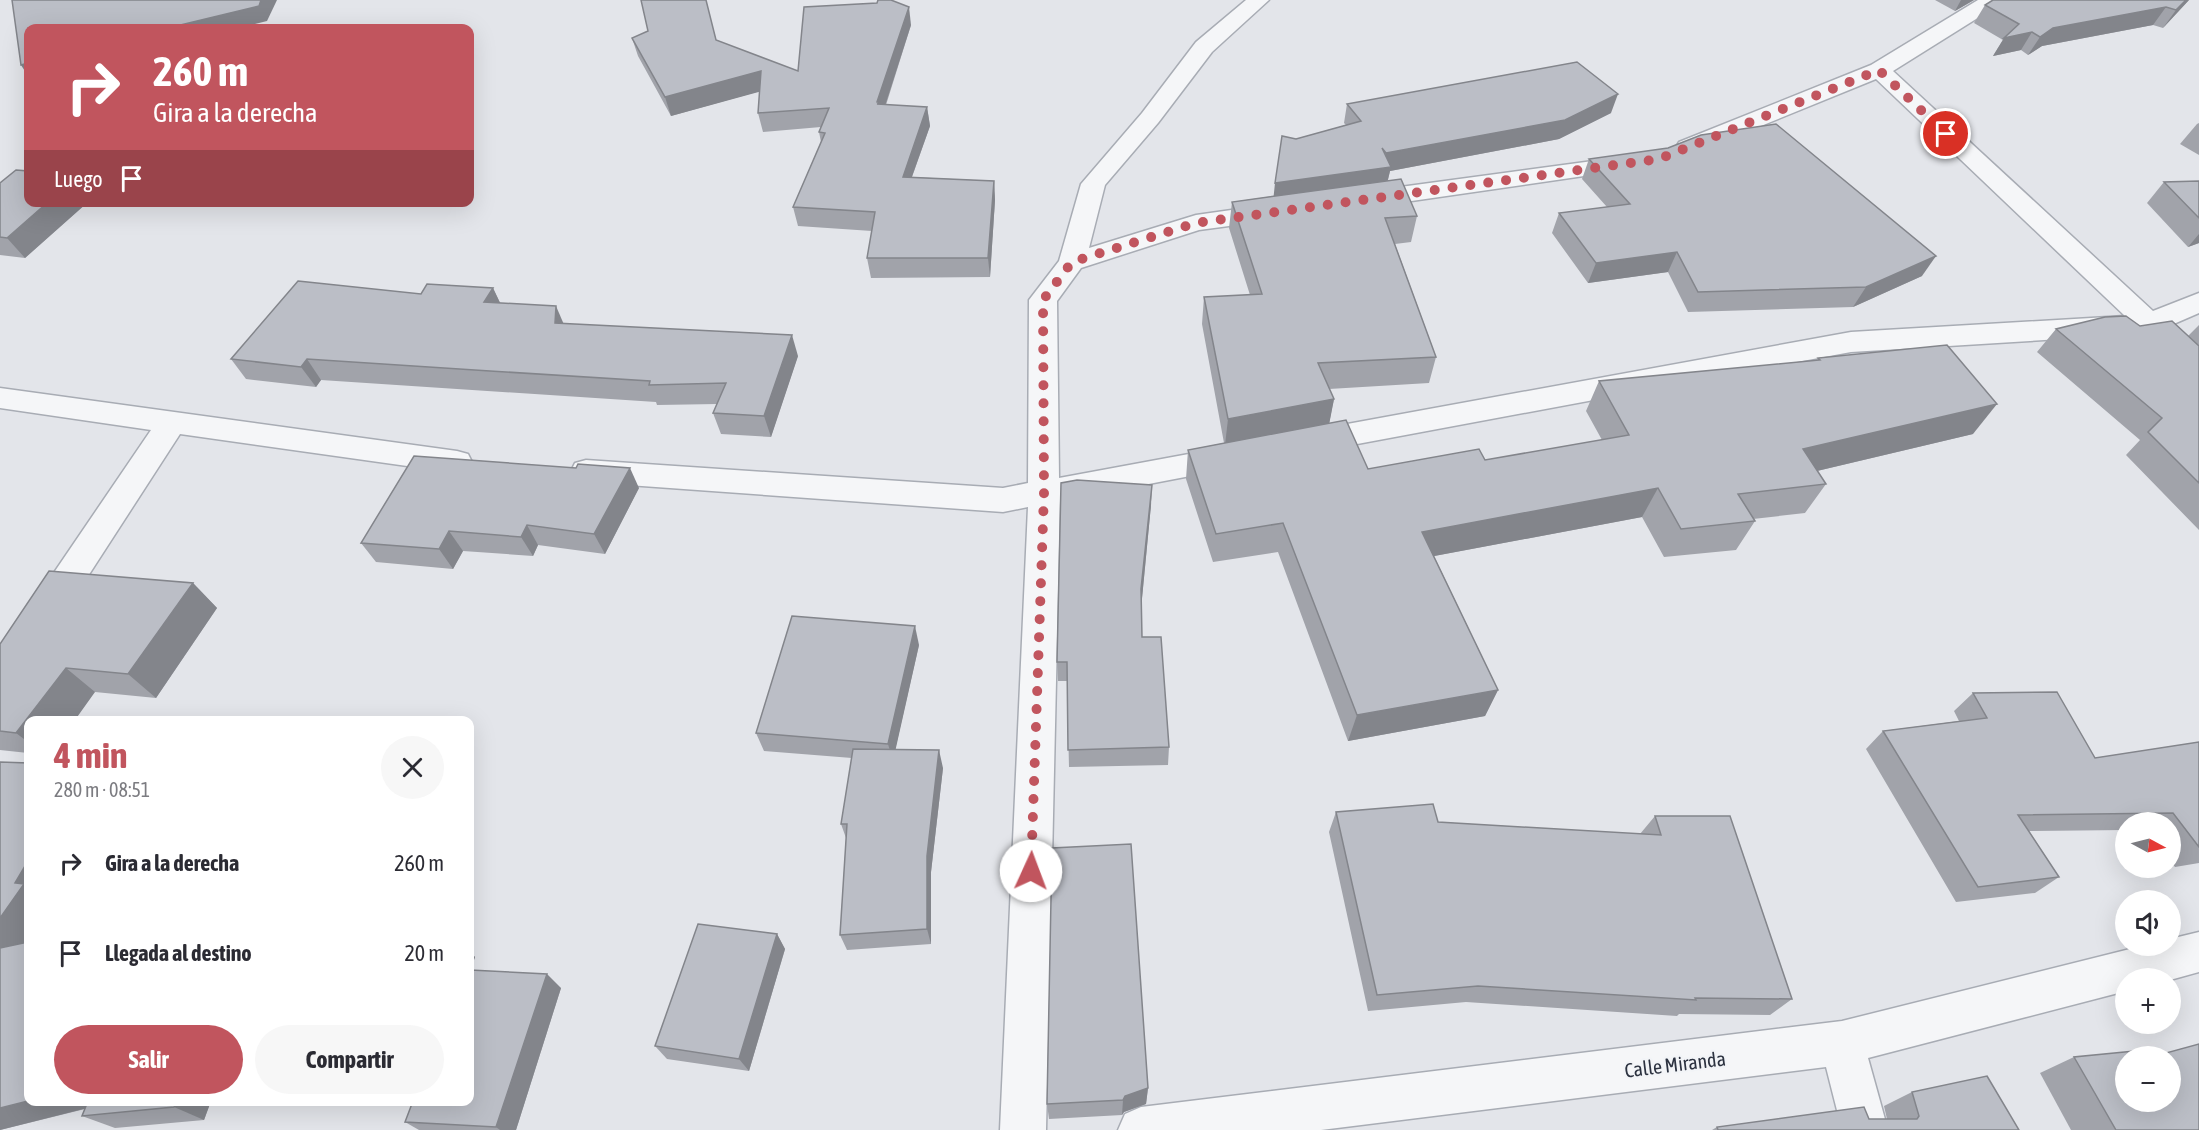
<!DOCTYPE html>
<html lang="es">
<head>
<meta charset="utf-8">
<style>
	body { margin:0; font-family:"Asap Condensed",sans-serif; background:#f7f7f7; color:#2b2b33; height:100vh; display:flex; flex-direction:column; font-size:22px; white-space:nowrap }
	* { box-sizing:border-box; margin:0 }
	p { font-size:20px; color:#7c7c81 }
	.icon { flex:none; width:33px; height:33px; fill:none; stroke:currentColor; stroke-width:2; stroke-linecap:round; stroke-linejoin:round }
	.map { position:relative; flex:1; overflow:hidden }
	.details { position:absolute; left:24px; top:716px; width:450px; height:390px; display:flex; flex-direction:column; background:#fff; border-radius:12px; box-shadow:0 6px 24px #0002 }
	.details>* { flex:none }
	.top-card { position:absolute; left:24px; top:24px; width:450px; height:183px; border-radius:12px; box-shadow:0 6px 24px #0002; background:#c1555e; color:#fff; overflow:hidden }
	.needle { width:39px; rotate:97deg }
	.buttons { position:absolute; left:2115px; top:812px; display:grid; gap:12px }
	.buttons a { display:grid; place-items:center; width:66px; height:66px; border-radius:50%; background:#fff; box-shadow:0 6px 24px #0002; font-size:30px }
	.pin { position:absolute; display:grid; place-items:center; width:51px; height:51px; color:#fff; margin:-26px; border:3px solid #fff; border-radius:50%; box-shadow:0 2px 6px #0007 }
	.me { position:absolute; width:66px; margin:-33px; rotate:2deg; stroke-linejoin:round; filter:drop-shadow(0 0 4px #0008) }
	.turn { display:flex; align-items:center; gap:21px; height:126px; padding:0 30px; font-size:27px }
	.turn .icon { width:78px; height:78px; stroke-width:2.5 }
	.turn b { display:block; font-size:42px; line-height:51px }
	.then { display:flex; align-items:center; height:57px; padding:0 30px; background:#0003; gap:12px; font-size:22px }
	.round { display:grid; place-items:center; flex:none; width:63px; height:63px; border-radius:32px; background:#f7f7f7 }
	.summary { display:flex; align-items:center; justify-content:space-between; height:102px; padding:0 30px }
	h1 { font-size:36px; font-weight:700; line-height:45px; color:#c1555e }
	.primary-button { display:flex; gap:12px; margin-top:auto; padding:12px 30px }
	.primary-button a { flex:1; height:69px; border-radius:36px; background:#c1555e; color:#fff; font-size:24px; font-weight:700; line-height:69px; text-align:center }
	.primary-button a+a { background:#f7f7f7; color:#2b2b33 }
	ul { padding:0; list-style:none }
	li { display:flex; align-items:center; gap:18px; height:90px; padding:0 30px }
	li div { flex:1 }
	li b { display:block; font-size:22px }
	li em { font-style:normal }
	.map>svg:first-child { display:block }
</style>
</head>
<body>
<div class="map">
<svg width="2199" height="1130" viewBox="0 0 2199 1130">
	<rect width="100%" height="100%" fill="#e3e5ea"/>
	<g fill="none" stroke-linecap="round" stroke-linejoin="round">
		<defs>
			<g id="street">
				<path d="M1246,0H1269L1212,52L1158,123L1105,185L1089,248L1196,215L1273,204L1282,207L1286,212L1282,217L1273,220L1199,230L1081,268L1057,301L1059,478L1232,446L1243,449L1247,457L1243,465L1232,468L1060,501L1046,1130H1000L1028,507L1003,512L586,482L575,479L571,471L575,463L586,460L1003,488L1028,483L1029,300L1059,261L1081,184L1142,113L1196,42Z"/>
				<path d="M1978,0H2003L2000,4L1893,71L2153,311L2199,293V313L2169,326L2199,354V380L2189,377L2143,334L1851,352L1309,453L1298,450L1294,442L1298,434L1309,431L1851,332L2125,316L1876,79L1697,152L1688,154L1679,152L1676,147L1679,142L1871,65Z"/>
				<path d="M1630,156L1639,158L1642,163L1639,168L1363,208L1354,205L1350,200L1354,195L1363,192Z"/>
				<path d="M0,388L457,451L468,454L472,462L468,470L457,473L180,434L13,692L0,696V652L151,430L0,408Z"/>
				<path d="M2199,932V972L2170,980L2126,978V991L1868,1058L1888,1130H1842L1826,1067L1321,1130H1118L1125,1114L1141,1107L1842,1021L2146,945H2170V939Z"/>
			</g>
		</defs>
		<!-- street casing -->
		<use href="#street" stroke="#a8acb4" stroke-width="3"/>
		<!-- street -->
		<use href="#street" fill="#f5f6f8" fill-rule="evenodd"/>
	</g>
	<!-- wall -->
	<g fill="#a1a3aa">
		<path d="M1935,0H1974L1955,11Z"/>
		<path d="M1993,0H2189L2163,28L2153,25L2042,46L2028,55L2021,50L1993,56L2003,40L1974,23L1985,5Z"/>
		<path d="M911,25L886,105L927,107L930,126L912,177L994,181L995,200L990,277L871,278L867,258L872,231L798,226L793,207L821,142L819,132L821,127L763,132L758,113L760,91L671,116L638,56L632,38L716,40L798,71Z"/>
		<path d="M1347,104L1611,113L1559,139L1390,171L1388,180L1417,216L1411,242L1395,244L1436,357L1429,383L1329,389L1334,399L1329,423L1368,469L1485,460L1602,440L1586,411L1599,381L1817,361L1818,358L1973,434L1817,471L1826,484L1805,513L1753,519L1755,521L1736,550L1664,557L1642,517L1434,556L1498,690L1485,716L1348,741L1278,552L1213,562L1186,479L1188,450L1224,443L1202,324L1204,297L1250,295L1229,228L1232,202L1274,196L1296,139L1346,125L1344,123Z"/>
		<path d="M2199,123V155L2180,144L2197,124Z"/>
		<path d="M1589,159L1922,276L1853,307L1688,312L1668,272L1588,283L1552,233L1559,213L1607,207L1582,179Z"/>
		<path d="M2199,181V243L2188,247L2147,203L2164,182Z"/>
		<path d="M0,183L28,202H88L25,258L0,255Z"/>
		<path d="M493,288L500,303L564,324L798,356L771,437L721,434L713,413L717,404L657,405L656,402L321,380L316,387L246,379L231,359L421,294Z"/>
		<path d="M2199,325V530L2126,455L2140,440L2037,352L2056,329L2188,336Z"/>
		<path d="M639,488L605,554L538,545L533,556L463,551L453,569L376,562L361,543Z"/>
		<path d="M1151,505L1142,598V637L1169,747L1168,765L1069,767L1067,681H1058L1057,662Z"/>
		<path d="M193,583L217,608L156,698L95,692L28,720V753L0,750V644Z"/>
		<path d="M919,645L895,750L943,768L931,872V944L847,950L840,935L846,838L841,824L852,758L764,751L756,733Z"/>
		<path d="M1973,693L2095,758L2199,742V863L2175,867L2170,861V822H2126V830L2029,831L2059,877L2035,893L1956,902L1866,749L1883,731L1959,721L1954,711Z"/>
		<path d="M0,762L28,763V942L211,1101L204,1120L115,1128L82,1116L85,1109L0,1130Z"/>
		<path d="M1336,812L1438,822L1640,834L1655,816L1792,999L1770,1015L1679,1014L1677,1016L1466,1002L1368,1011L1329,832Z"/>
		<path d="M777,934L785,949L749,1071L667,1059L655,1046Z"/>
		<path d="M470,952L475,957L470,970L561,988L516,1130H419L405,1122Z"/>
		<path d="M2159,1055L2199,1130H2071L2040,1073L2074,1057Z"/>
		<path d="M1148,1088L1146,1104L1124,1112L1122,1115L1049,1119L1047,1104Z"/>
		<path d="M1912,1092L2019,1130H1712L1717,1127L1869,1119H1887L1884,1106Z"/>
	</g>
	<!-- shaded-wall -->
	<g fill="#83858b">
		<path d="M261,0H277L267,21L238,28H168Z"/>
		<path d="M1961,0H1974L1955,11Z"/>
		<path d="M2186,0H2189L2163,28L2176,10Z"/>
		<path d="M909,7L911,25L883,112L877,102Z"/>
		<path d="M2166,7L2153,25L2042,46L2028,55L2040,37L2053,28Z"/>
		<path d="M2032,32L2021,50L1993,56L2004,38Z"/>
		<path d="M28,63V76L21,65Z"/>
		<path d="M761,71L766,90L671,116L665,97Z"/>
		<path d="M1618,94L1611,113L1559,139L1390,171L1386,187L1273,202L1275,183L1383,168L1386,153Z"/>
		<path d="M927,107L930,126L905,196L903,177Z"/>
		<path d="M994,181L995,200L990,277L988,258Z"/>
		<path d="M48,202H88L25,258L7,238Z"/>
		<path d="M2199,234V243L2188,247Z"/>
		<path d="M1677,252L1668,272L1588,283L1596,263Z"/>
		<path d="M1936,256L1922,276L1853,307L1866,287Z"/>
		<path d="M493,288L503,309L484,302Z"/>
		<path d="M556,306L565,327L555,323Z"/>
		<path d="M792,335L798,356L771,437L764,416Z"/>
		<path d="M307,359L321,380L316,387L301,367Z"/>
		<path d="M1334,399L1329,425L1225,445L1228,419Z"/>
		<path d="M1997,404L1973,434L1783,479L1803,449Z"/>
		<path d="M630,468L639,488L605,554L594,534Z"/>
		<path d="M1152,485L1151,505L1141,609V589Z"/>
		<path d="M1658,488L1642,517L1413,560L1422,532Z"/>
		<path d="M527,525L538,545L533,556L521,537Z"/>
		<path d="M449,531L463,551L453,569L439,549Z"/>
		<path d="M193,583L217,608L156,698L128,674Z"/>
		<path d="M915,626L919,645L893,761L888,744Z"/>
		<path d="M66,668L95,692L75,720H28V742L16,733Z"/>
		<path d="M1498,690L1485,716L1348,741L1357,715Z"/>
		<path d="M939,750L943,768L931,872V944L927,929V856Z"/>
		<path d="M28,861V941L9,971L0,967V918L15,883Z"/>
		<path d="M777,934L785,949L749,1071L739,1059Z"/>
		<path d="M470,952L475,957L470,972Z"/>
		<path d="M547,974L561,988L516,1130H500L496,1127Z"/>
		<path d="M1148,1088L1146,1104L1124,1112L1122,1115L1123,1100L1125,1096Z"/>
		<path d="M28,1101H115L0,1130V1108Z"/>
		<path d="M177,1101H211L204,1120L174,1107Z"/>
	</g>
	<!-- building -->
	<g fill="#bbbec6" stroke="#83858b" stroke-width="1.5" fill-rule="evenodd">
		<path d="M12,0H261L259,6L168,28H28V63L21,65Z"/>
		<path d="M641,0H706L716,40L798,71L804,7L877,3L878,0H891L909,7L877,102L882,103L877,104L927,107L903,177L994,181L988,258H867L875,212L793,207L825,133L819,132L829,108L758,113L761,71L665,97L632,38L648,31Z"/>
		<path d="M1993,0H2186L2176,10L2166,7L2053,28L2040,37L2032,32L2004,38L2019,24L1985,5Z"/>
		<path d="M1577,62L1618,94L1565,120L1386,153L1382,148L1391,167L1275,183L1282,136L1296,139L1361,121L1347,104Z"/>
		<path d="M1776,124L1936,256L1866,287L1698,292L1677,252L1596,263L1559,213L1630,204L1589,159L1668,148L1701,135Z"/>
		<path d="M16,170L28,171V202H48L7,238L0,237V183Z"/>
		<path d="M1401,179L1417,216L1385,218L1436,357L1318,363L1334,399L1228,419L1204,297L1262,294L1232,202Z"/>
		<path d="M2199,181V218L2164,182Z"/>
		<path d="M298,281L421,294L427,284L493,288L484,302L556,306L555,323L792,335L764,416L713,413L726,383L649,385L650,381L490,371L307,359L301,367L231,359Z"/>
		<path d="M2126,316L2140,326L2172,321L2199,346V483L2148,432L2162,418L2056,329L2105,317Z"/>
		<path d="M1947,345L1997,404L1803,449L1826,484L1738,494L1755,521L1681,529L1658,488L1422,532L1498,690L1357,715L1283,523L1216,534L1188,450L1346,420L1368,469L1479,449L1485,460L1629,435L1599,381L1820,360L1818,358Z"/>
		<path d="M414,456L576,468L578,464L630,468L594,534L527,525L521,537L449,531L439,549L361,543Z"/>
		<path d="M1077,480L1152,485L1141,589L1142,637H1161L1169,747L1068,750L1067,662H1057L1061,483Z"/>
		<path d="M49,571L193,583L128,674L66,668L16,733L0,731V644Z"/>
		<path d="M792,616L915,626L888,744L756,733Z"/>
		<path d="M2057,692L2095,758L2199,742V847L2173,813L2018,815L2059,877L1978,887L1883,731L1987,718L1973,693Z"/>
		<path d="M853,749L939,750L927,856V929L840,935L847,824H841Z"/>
		<path d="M0,762L28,763V861L15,883L24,884L0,918Z"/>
		<path d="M1433,804L1438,822L1661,835L1655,816H1730L1792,999L1695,998L1696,1000L1478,986L1377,995L1336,812Z"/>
		<path d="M1131,844L1148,1088L1125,1096L1123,1100L1047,1104L1052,848Z"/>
		<path d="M698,924L777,934L739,1059L655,1046Z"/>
		<path d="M28,942V1101L0,1108V948Z"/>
		<path d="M470,970L547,974L496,1127L405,1122L413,1101H470Z"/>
		<path d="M2199,1044V1130H2116L2074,1057L2155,1049L2159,1055ZM2126,1056H2170V1101H2126Z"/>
		<path d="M1987,1076L2019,1130H1718L1717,1127L1864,1107L1869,1119H1917L1919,1116L1912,1092Z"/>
		<path d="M88,1101H177L174,1107L82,1116Z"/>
	</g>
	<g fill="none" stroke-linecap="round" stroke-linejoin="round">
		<!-- route -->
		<path stroke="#c1555e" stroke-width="10" stroke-dasharray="0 18" d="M1031,871L1044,493L1043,300L1072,262L1196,223L1659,159L1879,70L1946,134"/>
	</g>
	<g text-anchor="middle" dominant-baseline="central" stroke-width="4.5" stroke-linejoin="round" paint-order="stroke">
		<!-- near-street labels -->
		<g font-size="20" fill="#2c3240" stroke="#f2f4f7">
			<text transform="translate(1675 1064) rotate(-7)">Calle Miranda</text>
		</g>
	</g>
</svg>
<div class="buttons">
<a><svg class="needle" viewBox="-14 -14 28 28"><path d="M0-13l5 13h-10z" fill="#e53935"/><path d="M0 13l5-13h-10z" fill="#7c7c81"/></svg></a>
<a><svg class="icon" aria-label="sound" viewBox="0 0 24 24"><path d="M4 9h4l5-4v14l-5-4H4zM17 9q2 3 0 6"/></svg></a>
<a>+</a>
<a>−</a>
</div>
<div class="pin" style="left:1946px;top:134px;background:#d93025"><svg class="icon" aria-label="arrive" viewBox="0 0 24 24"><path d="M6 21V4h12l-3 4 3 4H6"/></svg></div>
<svg class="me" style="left:1031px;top:871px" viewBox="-20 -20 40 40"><circle r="19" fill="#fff"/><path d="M0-13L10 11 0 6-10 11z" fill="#c1555e"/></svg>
<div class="top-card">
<div class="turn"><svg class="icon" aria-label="right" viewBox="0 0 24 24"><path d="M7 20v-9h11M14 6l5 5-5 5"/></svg><div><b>260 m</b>Gira a la derecha</div></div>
<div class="then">Luego<svg class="icon" aria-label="arrive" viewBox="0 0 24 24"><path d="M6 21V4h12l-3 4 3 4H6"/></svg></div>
</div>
<section class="details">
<div class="summary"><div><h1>4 min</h1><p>280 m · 08:51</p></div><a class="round"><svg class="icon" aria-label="close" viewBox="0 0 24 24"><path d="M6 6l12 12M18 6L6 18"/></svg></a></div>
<ul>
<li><svg class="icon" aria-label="right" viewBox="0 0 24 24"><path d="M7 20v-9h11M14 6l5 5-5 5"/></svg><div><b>Gira a la derecha</b></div><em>260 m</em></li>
<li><svg class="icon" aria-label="arrive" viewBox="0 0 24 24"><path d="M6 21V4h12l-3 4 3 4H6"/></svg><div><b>Llegada al destino</b></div><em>20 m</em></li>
</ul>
<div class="primary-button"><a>Salir</a><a>Compartir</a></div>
</section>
</div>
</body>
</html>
